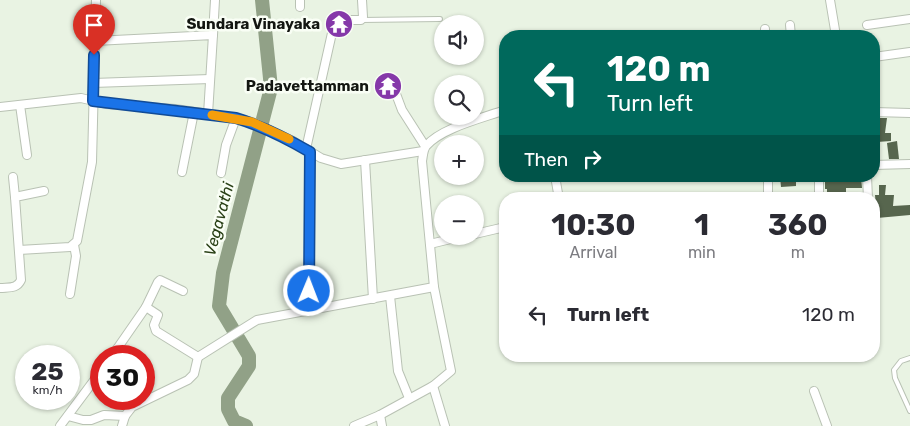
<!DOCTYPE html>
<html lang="en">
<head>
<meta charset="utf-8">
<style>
	body { margin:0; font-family:Rubik,sans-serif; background:#f2f2f3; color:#2b2b33; height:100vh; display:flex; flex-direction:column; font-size:19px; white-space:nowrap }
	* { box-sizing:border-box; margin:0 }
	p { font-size:16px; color:#7c7c81 }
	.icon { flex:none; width:28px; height:28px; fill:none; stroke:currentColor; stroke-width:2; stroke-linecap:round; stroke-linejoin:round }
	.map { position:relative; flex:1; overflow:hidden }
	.sheet { position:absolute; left:499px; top:192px; width:381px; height:170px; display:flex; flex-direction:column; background:#fff; border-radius:20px; box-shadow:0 1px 4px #0004 }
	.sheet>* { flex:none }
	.guide { position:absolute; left:499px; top:30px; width:381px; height:152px; border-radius:20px; box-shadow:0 1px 4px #0004; background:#00695c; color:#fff; overflow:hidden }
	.buttons { position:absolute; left:434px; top:15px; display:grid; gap:10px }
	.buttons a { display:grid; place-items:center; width:50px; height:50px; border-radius:50%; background:#fff; box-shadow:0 1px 4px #0004; font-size:25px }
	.speed { position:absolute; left:15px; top:345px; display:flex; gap:10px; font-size:25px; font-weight:700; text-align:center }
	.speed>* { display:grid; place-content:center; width:65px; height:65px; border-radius:50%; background:#fff; box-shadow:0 1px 4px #0004; line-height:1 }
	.speed small { font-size:12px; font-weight:400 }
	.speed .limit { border:8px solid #d22; background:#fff; color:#111 }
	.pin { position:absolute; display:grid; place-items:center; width:42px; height:42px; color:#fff; margin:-51px -21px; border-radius:50% 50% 50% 0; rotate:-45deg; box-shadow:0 0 5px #0007 }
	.pin .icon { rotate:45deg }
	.me { position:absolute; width:55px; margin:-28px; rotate:1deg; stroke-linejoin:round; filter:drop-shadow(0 0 4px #0008) }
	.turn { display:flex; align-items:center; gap:18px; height:105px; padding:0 25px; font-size:22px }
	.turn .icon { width:65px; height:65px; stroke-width:2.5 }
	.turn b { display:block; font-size:35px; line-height:42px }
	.then { display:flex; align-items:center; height:48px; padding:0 25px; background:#0003; gap:10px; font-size:19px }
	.eta { display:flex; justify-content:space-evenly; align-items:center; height:85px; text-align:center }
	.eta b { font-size:30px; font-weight:700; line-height:35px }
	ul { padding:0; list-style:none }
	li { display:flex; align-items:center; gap:15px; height:75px; padding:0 25px }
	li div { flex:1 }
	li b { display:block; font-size:19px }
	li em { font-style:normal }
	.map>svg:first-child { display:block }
</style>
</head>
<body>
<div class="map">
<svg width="910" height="426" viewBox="0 0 910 426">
	<rect width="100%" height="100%" fill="#e9f3e3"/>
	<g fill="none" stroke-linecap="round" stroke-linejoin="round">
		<!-- river -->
		<path stroke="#91a187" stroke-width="14" d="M246,426L234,421L228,409V398L249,366V356L219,306L223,273L271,88L262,0"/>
	</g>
	<!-- building -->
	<g fill="#57664e">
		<path d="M874,118H887L885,133H891V141L877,142L874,140Z"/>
		<path d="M897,141L899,159H889L887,143Z"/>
		<path d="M796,176V186L781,187L780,177Z"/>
		<path d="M825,176H861L862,188H846V198H827V189H825Z"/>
		<path d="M879,185H886L885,195H894L893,206L910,205V215L877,218L875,195H879Z"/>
	</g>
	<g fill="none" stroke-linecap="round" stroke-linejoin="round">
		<defs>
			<g id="lane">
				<path d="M361,20L440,19"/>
				<path d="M910,358L901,361L894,370L895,378L910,411"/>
			</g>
			<g id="street">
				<path d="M830,0L836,36"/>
				<path d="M300,7V0"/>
				<path d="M790,25L791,36"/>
				<path d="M867,25L910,19"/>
				<path d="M765,29V36"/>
				<path d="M213,35L215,0"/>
				<path d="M95,41L213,35L208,114"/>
				<path d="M874,57L910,52"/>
				<path d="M93,83L210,79"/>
				<path d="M393,86L402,110L425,146"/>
				<path d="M20,105L27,155"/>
				<path d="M0,107L81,98L106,104L175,109L236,118L252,122L293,141L321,158L341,164L423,151"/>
				<path d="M874,112L910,113"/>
				<path d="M306,149L334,24L340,20H361L363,17L362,0"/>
				<path d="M365,160L373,299"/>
				<path d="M874,165L910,164"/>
				<path d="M182,172L194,112"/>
				<path d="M221,173L226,145L236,118"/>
				<path d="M555,176L559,199"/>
				<path d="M768,176V199"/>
				<path d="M819,176V199"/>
				<path d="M867,176L868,199"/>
				<path d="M13,177L15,197"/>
				<path d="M794,199L819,198"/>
				<path d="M475,234L505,227"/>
				<path d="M430,244L463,236"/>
				<path d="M19,250L70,247L77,241L92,162L96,0"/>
				<path d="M0,288C9,287 17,289 21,280L15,197L44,191"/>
				<path d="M70,294L76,256L74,245"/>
				<path d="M390,296L398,371L409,398"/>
				<path d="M146,307L158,282L160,280L183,291"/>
				<path d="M309,311L310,152"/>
				<path d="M112,356L146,307L158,315L154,325L156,331L198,357L257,320L434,287"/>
				<path d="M433,386L445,426"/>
				<path d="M814,391L827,426"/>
				<path d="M380,415L382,426"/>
				<path d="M68,416L83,420H91L104,415L125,416"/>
				<path d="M60,426L101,371"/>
				<path d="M122,426L125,416L132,407L188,380L194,374L198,357"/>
				<path d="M354,426L380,415L433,386L451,371L434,287L422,161C423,156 423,150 426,146C441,128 483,118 505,110"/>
			</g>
		</defs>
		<!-- lane casing -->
		<use href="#lane" stroke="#b9c2b4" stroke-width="6"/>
		<!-- street casing -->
		<use href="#street" stroke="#b9c2b4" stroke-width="10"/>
		<!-- lane -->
		<use href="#lane" stroke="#fff" stroke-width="4"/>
		<!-- street -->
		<use href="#street" stroke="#fff" stroke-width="8"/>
	</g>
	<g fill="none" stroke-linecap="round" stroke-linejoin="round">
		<defs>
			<path id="route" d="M94,55L93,101L236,118C262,126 286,138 310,152L309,291"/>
		</defs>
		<!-- route casing -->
		<use href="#route" stroke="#114b97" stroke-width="12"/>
		<!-- route -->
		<use href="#route" stroke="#1a73e8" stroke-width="9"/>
		<!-- slow -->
		<path stroke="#f59e0b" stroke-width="9" d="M212,115L252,122L289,139"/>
	</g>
	<!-- icons -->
	<defs>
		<symbol id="temple-disc" viewBox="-11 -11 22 22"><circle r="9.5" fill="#8538a9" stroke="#f9fef5"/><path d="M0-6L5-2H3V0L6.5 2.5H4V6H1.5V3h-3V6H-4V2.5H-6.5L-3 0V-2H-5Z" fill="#fff"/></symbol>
	</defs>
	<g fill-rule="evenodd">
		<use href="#temple-disc" x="323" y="8" width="32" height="32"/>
		<use href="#temple-disc" x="372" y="70" width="32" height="32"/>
	</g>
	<g text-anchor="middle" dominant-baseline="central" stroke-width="5" stroke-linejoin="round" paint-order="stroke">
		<!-- poi labels -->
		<g font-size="15" font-weight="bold" fill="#131611" stroke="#f9fef5" text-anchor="end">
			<text x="320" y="24">Sundara Vinayaka</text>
			<text x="369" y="86">Padavettamman</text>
		</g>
		<!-- water labels -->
		<g font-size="16" font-style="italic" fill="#294016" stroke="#f9fef5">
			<text transform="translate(219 219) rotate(-75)">Vegavathi</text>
		</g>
	</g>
</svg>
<div class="buttons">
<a><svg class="icon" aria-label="sound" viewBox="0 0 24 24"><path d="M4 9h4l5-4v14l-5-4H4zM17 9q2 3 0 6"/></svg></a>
<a><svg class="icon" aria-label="search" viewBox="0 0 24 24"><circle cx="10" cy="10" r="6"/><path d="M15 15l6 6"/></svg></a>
<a>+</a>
<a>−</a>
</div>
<div class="speed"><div>25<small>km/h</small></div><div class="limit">30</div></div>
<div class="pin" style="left:94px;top:55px;background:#d93025"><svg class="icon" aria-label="arrive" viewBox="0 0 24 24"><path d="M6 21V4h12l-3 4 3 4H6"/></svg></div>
<svg class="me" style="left:309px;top:291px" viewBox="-20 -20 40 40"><circle r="17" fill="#1a73e8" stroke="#fff" stroke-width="3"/><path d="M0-11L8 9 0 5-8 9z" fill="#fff"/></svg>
<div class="guide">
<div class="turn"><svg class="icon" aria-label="left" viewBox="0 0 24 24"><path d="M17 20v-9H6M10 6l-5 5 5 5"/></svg><div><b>120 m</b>Turn left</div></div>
<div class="then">Then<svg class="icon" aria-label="right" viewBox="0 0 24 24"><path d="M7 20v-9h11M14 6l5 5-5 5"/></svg></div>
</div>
<section class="sheet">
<div class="eta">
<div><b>10:30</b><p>Arrival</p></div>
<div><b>1</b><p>min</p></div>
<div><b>360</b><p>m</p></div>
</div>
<ul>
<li><svg class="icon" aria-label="left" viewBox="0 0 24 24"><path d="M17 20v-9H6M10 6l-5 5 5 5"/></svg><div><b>Turn left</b></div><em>120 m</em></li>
</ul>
</section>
</div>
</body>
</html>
